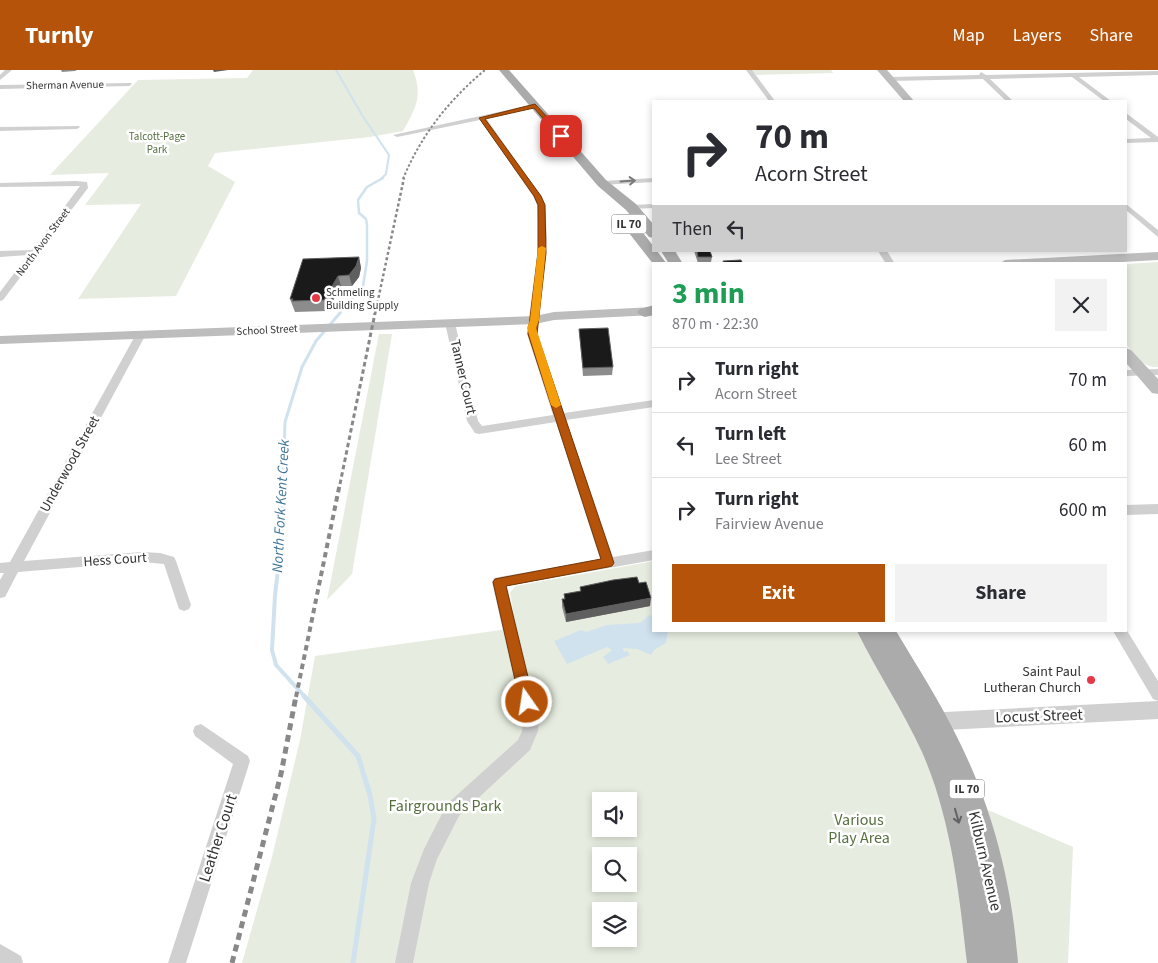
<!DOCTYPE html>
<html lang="en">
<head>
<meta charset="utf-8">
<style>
	body { margin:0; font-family:"Source Sans 3",sans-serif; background:#f2f2f3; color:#2b2b33; height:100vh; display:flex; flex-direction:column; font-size:19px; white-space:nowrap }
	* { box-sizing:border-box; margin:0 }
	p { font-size:16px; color:#7c7c81 }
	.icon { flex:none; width:28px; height:28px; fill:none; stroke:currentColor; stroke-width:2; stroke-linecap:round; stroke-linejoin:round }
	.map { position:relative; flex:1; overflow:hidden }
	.details { position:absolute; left:652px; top:192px; width:475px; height:370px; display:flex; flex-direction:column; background:#fff; border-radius:0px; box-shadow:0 2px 8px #0003 }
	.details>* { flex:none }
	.hud { position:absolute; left:652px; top:30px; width:475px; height:152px; border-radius:0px; box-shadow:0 2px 8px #0003; background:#fff; color:#2b2b33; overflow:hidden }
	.buttons { position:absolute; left:592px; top:722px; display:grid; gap:10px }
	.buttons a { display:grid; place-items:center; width:45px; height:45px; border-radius:0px; background:#fff; box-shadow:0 2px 8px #0003; font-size:25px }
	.pin { position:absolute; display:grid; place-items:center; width:42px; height:42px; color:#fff; margin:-21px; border-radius:10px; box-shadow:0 2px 8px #0006 }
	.me { position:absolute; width:55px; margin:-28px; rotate:347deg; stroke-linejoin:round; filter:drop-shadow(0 0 4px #0008) }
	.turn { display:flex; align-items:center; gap:18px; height:105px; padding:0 20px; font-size:22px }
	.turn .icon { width:65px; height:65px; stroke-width:2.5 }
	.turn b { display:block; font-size:35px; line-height:42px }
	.then { display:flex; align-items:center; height:48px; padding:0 20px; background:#0003; gap:10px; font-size:19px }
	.round { display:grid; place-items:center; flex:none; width:52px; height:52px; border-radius:0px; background:#f2f2f3 }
	.overview { display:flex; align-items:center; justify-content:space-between; height:85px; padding:0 20px }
	h1 { font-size:30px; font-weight:700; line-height:38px; color:#1e9e55 }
	.button { display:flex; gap:10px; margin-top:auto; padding:10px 20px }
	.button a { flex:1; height:58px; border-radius:0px; background:#b45309; color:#fff; font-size:20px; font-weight:700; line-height:58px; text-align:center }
	.button a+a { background:#f2f2f3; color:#2b2b33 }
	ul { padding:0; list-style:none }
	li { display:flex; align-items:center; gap:15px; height:65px; padding:0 20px; border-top:1px solid #e1e1e2 }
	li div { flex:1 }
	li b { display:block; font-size:19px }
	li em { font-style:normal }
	header { display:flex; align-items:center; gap:30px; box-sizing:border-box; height:70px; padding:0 25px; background:#b45309; color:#fff }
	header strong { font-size:24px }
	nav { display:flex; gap:28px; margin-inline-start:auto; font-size:18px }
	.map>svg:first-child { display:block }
</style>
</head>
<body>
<header>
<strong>Turnly</strong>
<nav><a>Map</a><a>Layers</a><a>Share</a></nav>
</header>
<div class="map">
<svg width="1158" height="893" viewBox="0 0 1158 893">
	<rect width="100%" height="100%" fill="#fff"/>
	<!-- green -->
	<g fill="#e6ecdf" fill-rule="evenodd">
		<path d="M253,0H413C423,26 416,38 403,61L370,67L215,83L208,96L235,112L176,226L78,229L141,134L85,135L109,103L50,105L138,10L247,8Z"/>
		<path d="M752,0H831L833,3L756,5Z"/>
		<path d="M1158,192V297C1143,298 1135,285 1126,274V194Z"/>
		<path d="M379,264H392L352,504L327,530Z"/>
		<path d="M654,491V561H858L922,677L953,768L968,893H242L272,787L300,670L315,586L516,558L510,522L516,516ZM601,731H629V759H601ZM601,786H629V814H601ZM601,841H629V869H601Z"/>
		<path d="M988,740L1073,777L1068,893H1017L1000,790Z"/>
	</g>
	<!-- water -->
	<path fill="#cfe2ee" d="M650,545L654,547V561H668L666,573L654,580L651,585L637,579L623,578L624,582L627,581L630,585L608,594L603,587L612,580L607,577L567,594L554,571L581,560L586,562L607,555L640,553Z"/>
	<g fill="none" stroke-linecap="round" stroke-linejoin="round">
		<!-- stream-far4 -->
		<path stroke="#cfe2ee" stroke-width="2" d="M336,0L362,45L389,85L386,104L381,109"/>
		<!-- stream-far3 -->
		<path stroke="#cfe2ee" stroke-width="2.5" d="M339,244L363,216L367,191V155L366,149L359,143L358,130L367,117L383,108"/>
		<!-- stream-far2 -->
		<path stroke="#cfe2ee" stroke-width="3" d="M283,414L285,352L302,297L316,271L340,243"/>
		<!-- stream-far1 -->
		<path stroke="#cfe2ee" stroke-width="4" d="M283,413L280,484L275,525L272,580L276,595L305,627"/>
		<!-- stream -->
		<path stroke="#cfe2ee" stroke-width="5" d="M304,626L358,686L370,725L374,749L353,893"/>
		<!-- minor -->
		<g fill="#d0d0d0" fill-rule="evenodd">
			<path d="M5,0H12L0,10V5Z"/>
			<path d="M746,0H752L775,31H769Z"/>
			<path d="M1158,1V5L1079,7L1111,31H1104L1072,7L990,9L1013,31H1006L983,9L890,11L887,9L890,7L979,5L981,2L986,5Z"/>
			<path d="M131,13L132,14L129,16L0,19V15Z"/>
			<path d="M535,34L538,36L537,37L486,48L541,126L545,135L547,169L537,264L564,343L654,330V337L566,350L613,487L654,480V490L507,516L539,649L538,661L530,680L459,746L437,789L429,813L413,893H395L411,813L424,779L447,734L518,670L522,661L523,649L492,512L494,508L499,507L600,489L556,352L479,364L475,363L467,351L445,253L450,250L455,253L478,351L482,356L553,345L527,264L539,169L537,135L533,126L480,50L397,67L393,65Z"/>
			<path d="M1126,43L1158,67V72L1126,73V69L1151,68L1126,49Z"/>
			<path d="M79,56L80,57L77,59L0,61V57Z"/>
			<path d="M654,108V112L602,115L598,113L602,111Z"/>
			<path d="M76,111L87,112L88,118L3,230L0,231V222L28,185L0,187V181L32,180L80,116L0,117V113Z"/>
			<path d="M654,134V138L631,139L627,137L631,135Z"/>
			<path d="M1126,134L1158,160V167L1126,140Z"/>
			<path d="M878,181H887L895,194H886Z"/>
			<path d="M140,263L145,266L24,491L142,482L160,483L174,487L176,491L191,535L189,539L184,541L179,539L164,494L142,492L18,502L5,527L0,528V510L4,503H0V493L10,492L135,266Z"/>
			<path d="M1158,299V305L1126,306V300Z"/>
			<path d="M1158,434V444L1126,445V435Z"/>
			<path d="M1126,559L1158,611V631L1153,629L1113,561H1126Z"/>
			<path d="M201,654L248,686L250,691L186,893H168L233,694L195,666L193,661L195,656Z"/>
			<path d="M0,874L21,886L23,893H0Z"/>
		</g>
		<!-- tertiary -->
		<path fill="#d0d0d0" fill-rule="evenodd" d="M1158,631V649L926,661L919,659L916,652L919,645L926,643Z"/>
		<!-- secondary -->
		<g fill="#bdbdbd" fill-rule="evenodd">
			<path d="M877,0H887L914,31H904Z"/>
			<path d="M1158,182V190L1086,194H999L1005,190Z"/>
			<path d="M654,237V245L554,250L535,254L0,274V266L535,246L554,242Z"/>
			<path d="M1126,278L1131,280L1158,309V324L1152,323L1126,293Z"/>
		</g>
		<!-- primary -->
		<g fill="#ababab" fill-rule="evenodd">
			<path d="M499,0H509L606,110L636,134L654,155V168L649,167L626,140L598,116Z"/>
			<path d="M629,150L634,151L654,177V181H657L667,194H654V195L622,154Z"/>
			<path d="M661,181H675L683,194H669Z"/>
			<path d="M654,235V245L645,247L640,245L637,242L640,239Z"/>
			<path d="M857,561H896C917,596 939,630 957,667C993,738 1012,814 1018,893H967C959,822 951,748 922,682C903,640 877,602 857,561Z"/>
		</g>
		<!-- rail-far4 -->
		<path stroke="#888" stroke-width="2" stroke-dasharray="2.5 2" stroke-linecap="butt" d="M403,109C421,65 449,30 485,0"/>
		<!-- rail-far3 -->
		<path stroke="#888" stroke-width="2.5" stroke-dasharray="3 2.5" stroke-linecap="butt" d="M375,244L404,108"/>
		<!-- rail-far2 -->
		<path stroke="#888" stroke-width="3" stroke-dasharray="4.5 3" stroke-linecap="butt" d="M340,414L375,243"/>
		<!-- rail-far1 -->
		<path stroke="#888" stroke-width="4" stroke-dasharray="5.5 4" stroke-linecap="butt" d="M296,627L340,413"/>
		<!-- rail -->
		<path stroke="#888" stroke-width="5" stroke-dasharray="7 5" stroke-linecap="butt" d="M232,893L281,704L296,626"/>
	</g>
	<!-- wall -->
	<g fill="#8c8c8c">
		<path d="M61,0H77L75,1L62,2Z"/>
		<path d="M694,181H710L712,187L711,192L698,193Z"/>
		<path d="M359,187L361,198L359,207L352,216H341L327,241L295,242L290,229Z"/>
		<path d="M579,259L613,297L612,305L583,306Z"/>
		<path d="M639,513L650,536L566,552L562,537V529H564V524L580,521V517Z"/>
	</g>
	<!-- shaded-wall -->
	<g fill="#5f5f5f">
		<path d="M213,0H228L214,2Z"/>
		<path d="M359,187L361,198L359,207L352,216L349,205Z"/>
		<path d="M338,206L341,216L327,241L324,230Z"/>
		<path d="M651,528L650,536L566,552V544Z"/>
	</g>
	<!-- building -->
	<g fill="#1a1a1a" stroke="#5f5f5f">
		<path d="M697,181H710L712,187H698Z"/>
		<path d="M359,187L356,196L349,205L338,206L324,230L292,231L293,229H290L303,189Z"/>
		<path d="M741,190L743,194H724L723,191Z"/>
		<path d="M608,258L613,297L583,298L579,259Z"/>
		<path d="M637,507L639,513L646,512L651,528L566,544L562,529H565L564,524L581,521L580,517L613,510Z"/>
	</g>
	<!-- one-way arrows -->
	<defs><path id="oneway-shaft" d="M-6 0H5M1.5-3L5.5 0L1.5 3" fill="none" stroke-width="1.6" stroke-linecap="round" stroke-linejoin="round" transform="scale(1.25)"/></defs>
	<use stroke="#7a7a7a" href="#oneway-shaft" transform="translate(628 111) rotate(-4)"/>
	<use stroke="#636363" href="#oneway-shaft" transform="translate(957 746) rotate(74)"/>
	<!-- route -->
	<path fill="#b45309" stroke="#753606" d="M535,34L564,65V67H559L534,38L485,49L541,126L545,135L546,183L537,264L614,493L612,496L608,497L506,516L534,632L532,636L527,638L522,636L520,632L493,512L495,509L500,508L601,489L528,264L538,183V135L534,126L479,48Z"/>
	<!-- slow -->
	<path fill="#f59e0b" d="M542,176L546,178L539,250L536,258L561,335L556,338L551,335L527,258L530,250L538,178Z"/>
	<!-- markers -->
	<g fill="#e63946" stroke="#fff" stroke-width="2">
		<circle cx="316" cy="228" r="5"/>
		<circle cx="1091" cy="610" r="5"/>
	</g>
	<g text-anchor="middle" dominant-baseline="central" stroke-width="5" stroke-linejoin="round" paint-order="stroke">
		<!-- far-street labels -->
		<g font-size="11" fill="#333" stroke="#fff">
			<text transform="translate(65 15) rotate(-1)">Sherman Avenue</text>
			<text transform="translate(43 172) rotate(-53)">North Avon Street</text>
			<text transform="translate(267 260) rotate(-3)">School Street</text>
		</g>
		<!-- far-park labels -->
		<g font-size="11" fill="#56703f" stroke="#fff">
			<text x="157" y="66">Talcott-Page<tspan x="157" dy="13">Park</tspan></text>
		</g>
		<!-- far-poi labels -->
		<g font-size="11" fill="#333" stroke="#fff" text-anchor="start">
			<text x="326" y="222">Schmeling<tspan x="326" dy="13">Building Supply</tspan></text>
		</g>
		<!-- shield labels -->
		<g fill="#fff" stroke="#707070" stroke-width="1">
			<rect x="611.5" y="144.5" width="35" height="19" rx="4"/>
			<rect x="949.5" y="709.5" width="35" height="19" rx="4"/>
		</g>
		<g font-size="12" font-weight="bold" fill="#333">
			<text x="629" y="154">IL 70</text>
			<text x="967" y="719">IL 70</text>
		</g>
		<!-- street labels -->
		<g font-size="14" fill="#333" stroke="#fff">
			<text transform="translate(463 307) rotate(77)">Tanner Court</text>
			<text transform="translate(70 394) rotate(-61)">Underwood Street</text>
			<text transform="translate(115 490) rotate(-4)">Hess Court</text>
		</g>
		<!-- poi labels -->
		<g font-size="14" fill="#333" stroke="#fff" text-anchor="end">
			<text x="1081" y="602">Saint Paul<tspan x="1081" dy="16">Lutheran Church</tspan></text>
		</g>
		<!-- water labels -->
		<g font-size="15" font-style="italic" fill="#3f7597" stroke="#fff">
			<text transform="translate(281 436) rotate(-87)">North Fork Kent Creek</text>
		</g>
		<!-- near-street labels -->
		<g font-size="16" fill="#333" stroke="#fff">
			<text transform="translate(1039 646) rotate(-2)">Locust Street</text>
			<text transform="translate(218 768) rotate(-72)">Leather Court</text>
			<text transform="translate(985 791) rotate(77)">Kilburn Avenue</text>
		</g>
		<!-- near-park labels -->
		<g font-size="16" fill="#56703f" stroke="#fff">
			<text x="445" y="736">Fairgrounds Park</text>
			<text x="859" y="750">Various<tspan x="859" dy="18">Play Area</tspan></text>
		</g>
	</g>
</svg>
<div class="buttons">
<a><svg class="icon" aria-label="sound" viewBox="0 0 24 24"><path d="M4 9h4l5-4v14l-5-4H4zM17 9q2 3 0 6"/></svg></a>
<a><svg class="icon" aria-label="search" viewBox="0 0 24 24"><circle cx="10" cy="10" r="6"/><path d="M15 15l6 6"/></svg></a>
<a><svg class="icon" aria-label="layers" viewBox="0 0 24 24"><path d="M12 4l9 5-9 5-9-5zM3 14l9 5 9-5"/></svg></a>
</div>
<div class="pin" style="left:561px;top:66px;background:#d93025"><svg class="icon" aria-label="arrive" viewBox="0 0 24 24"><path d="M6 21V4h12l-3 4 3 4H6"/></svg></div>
<svg class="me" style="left:527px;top:632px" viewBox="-20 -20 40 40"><circle r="17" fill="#b45309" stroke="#fff" stroke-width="3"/><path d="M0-11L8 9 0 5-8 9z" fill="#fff"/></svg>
<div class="hud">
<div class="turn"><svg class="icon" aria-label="right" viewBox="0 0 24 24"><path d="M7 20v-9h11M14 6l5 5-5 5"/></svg><div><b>70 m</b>Acorn Street</div></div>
<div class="then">Then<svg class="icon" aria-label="left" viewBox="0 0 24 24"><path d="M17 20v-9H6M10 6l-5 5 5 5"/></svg></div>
</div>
<section class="details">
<div class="overview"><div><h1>3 min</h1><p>870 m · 22:30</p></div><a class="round"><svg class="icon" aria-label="close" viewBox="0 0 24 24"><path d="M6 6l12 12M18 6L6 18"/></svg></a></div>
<ul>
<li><svg class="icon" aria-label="right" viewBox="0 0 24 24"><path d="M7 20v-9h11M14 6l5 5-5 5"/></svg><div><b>Turn right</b><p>Acorn Street</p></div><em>70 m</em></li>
<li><svg class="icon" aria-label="left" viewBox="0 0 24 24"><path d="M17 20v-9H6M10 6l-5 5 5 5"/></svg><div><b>Turn left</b><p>Lee Street</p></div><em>60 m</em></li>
<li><svg class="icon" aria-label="right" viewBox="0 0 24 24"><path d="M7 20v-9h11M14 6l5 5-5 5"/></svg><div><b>Turn right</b><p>Fairview Avenue</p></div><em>600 m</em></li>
</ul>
<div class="button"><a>Exit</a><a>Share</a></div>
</section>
</div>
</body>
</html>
